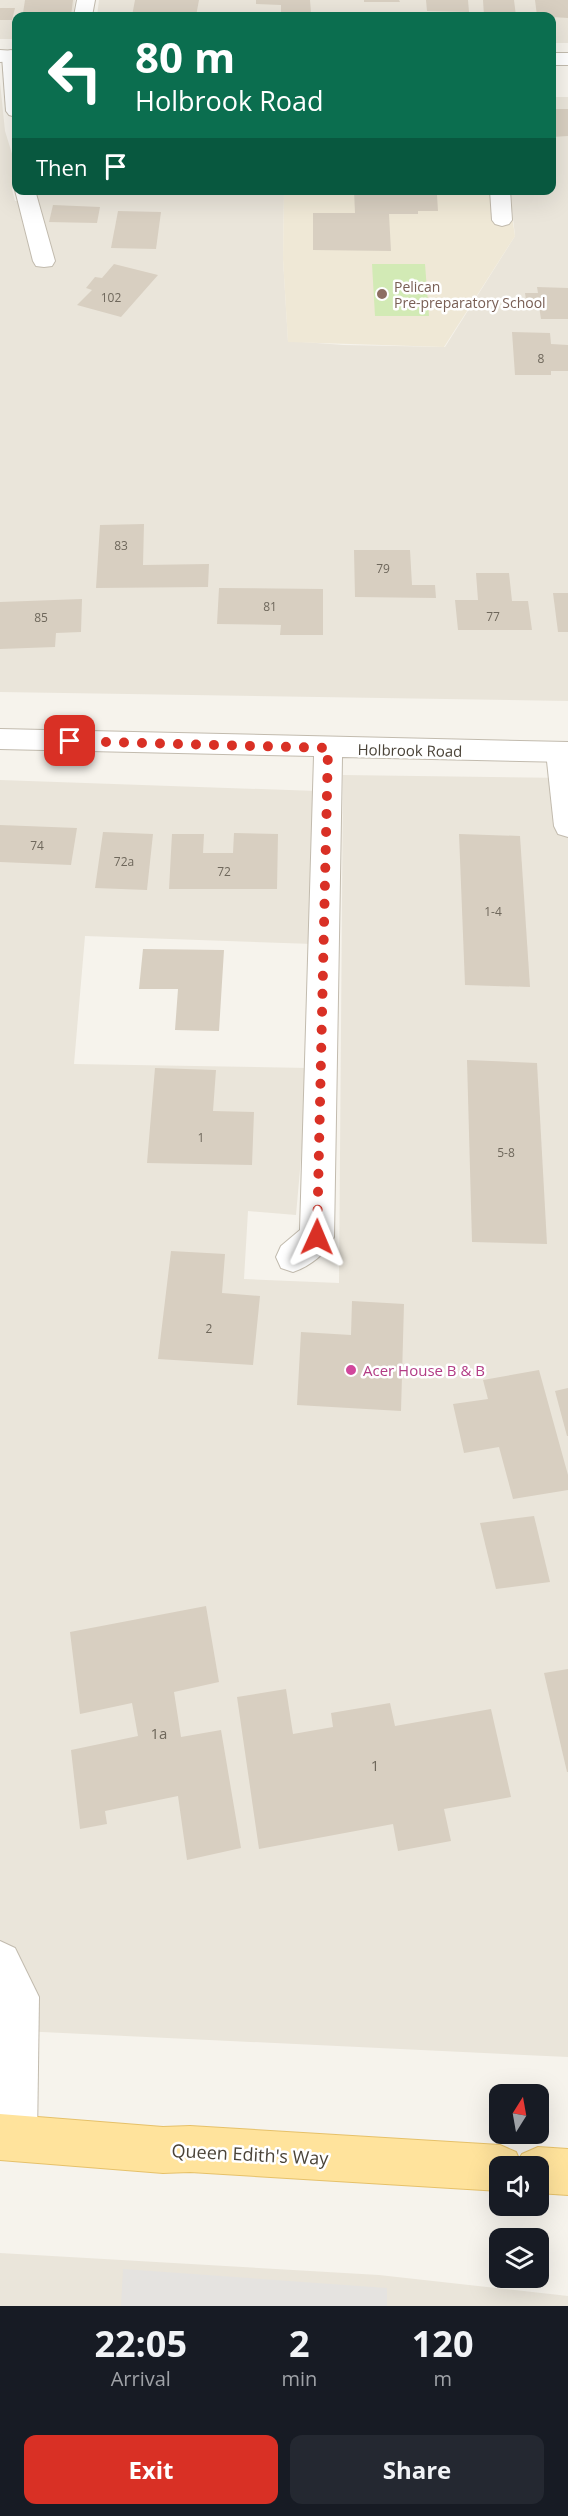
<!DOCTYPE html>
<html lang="en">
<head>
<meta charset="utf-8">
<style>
	body { margin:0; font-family:"Open Sans",sans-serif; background:#242831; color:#f1f3f6; height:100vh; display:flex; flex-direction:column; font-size:22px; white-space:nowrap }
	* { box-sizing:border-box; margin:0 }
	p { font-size:20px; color:#9ea1a6 }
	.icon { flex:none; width:33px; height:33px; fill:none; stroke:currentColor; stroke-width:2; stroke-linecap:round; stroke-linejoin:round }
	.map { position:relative; height:2306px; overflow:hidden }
	.side { display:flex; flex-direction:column; background:#171b24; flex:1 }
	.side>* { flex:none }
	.guide { position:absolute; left:12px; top:12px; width:544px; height:183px; border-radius:12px; box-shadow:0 6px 24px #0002; background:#0b6e4f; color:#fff; overflow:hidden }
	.needle { width:39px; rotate:11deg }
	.controls { position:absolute; left:489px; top:2084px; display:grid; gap:12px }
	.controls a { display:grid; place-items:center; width:60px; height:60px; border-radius:12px; background:#171b24; box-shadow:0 6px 24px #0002; font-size:30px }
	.pin { position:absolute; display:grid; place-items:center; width:51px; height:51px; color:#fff; margin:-26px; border-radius:12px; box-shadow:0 3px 9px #0006 }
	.me { position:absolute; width:66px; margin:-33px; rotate:1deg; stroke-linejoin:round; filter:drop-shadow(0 0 4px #0008) }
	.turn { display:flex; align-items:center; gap:21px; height:126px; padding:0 24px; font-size:27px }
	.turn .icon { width:78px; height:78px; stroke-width:2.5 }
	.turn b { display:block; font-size:42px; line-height:51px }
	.then { display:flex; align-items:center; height:57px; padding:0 24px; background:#0003; gap:12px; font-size:22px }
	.eta { display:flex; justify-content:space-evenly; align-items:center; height:102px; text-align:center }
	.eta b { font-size:36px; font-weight:700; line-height:42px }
	.cta { display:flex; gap:12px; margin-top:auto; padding:12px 24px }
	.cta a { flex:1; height:69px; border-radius:12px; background:#d93025; color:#fff; font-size:24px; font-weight:700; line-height:69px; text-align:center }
	.cta a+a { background:#242831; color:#f1f3f6 }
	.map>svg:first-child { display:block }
</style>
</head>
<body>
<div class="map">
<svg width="568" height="2306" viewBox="0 0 568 2306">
	<rect width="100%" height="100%" fill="#f6f3ec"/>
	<!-- residential -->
	<g fill="#eae5da">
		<path d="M0,0H75L73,16H16V39H0Z"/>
		<path d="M99,0H568V43H552V16H97Z"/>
		<path d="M0,82L5,131L13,157L12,189L15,201H35V190L284,191L283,259L288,341L344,345L445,347L515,236L510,191L552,190V97H568V701L0,692Z"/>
		<path d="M343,775L568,778V2057L0,2030V780L317,791L313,944L85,936L74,1064L309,1068L296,1215L248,1211L244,1279L339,1283Z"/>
		<path d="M0,2253L379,2275L568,2296V2306H0Z"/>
	</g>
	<!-- education -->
	<path fill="#efe8d6" d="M284,191H508L515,236L444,347L288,342L283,259Z"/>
	<!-- green -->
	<path fill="#d2eab5" d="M372,264H425L429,316H375Z"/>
	<!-- parking -->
	<path fill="#e5e3e0" d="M123,2269L387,2288V2306H121Z"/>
	<!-- building -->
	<g fill="#d8cfc1">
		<path d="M25,0H73L71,16H47V13H23Z"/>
		<path d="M135,0H199L196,16H132Z"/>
		<path d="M256,0H310L311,13H281V5L256,4Z"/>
		<path d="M364,0H399L400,2H364Z"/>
		<path d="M426,0H468L469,12L427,11Z"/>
		<path d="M483,0H514L516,16H484Z"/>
		<path d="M535,0H568V18L537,16Z"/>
		<path d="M0,8H15L12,20H0Z"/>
		<path d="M552,109H568V136L552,137Z"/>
		<path d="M354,190H465L466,195H437L438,211H418V214H389L391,251L313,250V213H355Z"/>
		<path d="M53,205L100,207L97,223L49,222Z"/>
		<path d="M118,211L161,212L156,249L111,248Z"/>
		<path d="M114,264L158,275L121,317L77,305L92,290L86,288L95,277L102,278Z"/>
		<path d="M537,287L568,288V319H541L539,306H527L525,293H538Z"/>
		<path d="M512,332L550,333L551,344L568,345V371H551V375H515Z"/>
		<path d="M144,524L143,565L209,564L208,587L96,588L100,525Z"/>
		<path d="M354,550H410L412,585H435L436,598L355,597Z"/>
		<path d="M476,573H509L512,601H528L532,630H458L455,600H478Z"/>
		<path d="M219,588L323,589V635H280L281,625L217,624Z"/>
		<path d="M553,593H568V632H558Z"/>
		<path d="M82,599L81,632L56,633L55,647L0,649V602Z"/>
		<path d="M0,825L77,828L71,865L0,862Z"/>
		<path d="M103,832L153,834L147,890L95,888Z"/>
		<path d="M234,833L278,834L277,889H169L172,834H204L203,853H233Z"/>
		<path d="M459,834L520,836L530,987L465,985Z"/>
		<path d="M143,949L224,950L219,1031L175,1030L178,989H139Z"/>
		<path d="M467,1060L537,1063L547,1244L472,1242Z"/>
		<path d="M155,1068L216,1070L213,1111L254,1112L252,1165L147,1163Z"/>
		<path d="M171,1251L225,1254L222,1293L260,1296L253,1365L158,1359Z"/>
		<path d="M352,1301L404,1304L401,1411L297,1405L301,1332L351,1335Z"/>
		<path d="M539,1370L568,1475V1490L513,1499L499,1447L464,1453L453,1404L488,1399L483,1380Z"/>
		<path d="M568,1388V1436H567L555,1391Z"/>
		<path d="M534,1516L550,1582L496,1589L480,1523Z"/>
		<path d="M206,1606L219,1682L174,1692L181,1737L221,1730L241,1848L187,1860L178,1796L105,1811L107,1824L80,1829L71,1750L138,1736L132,1703L80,1714L70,1632Z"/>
		<path d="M568,1669V1772H567L544,1673Z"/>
		<path d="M286,1689L293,1734L333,1727L331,1713L390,1703L395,1726L491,1709L511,1797L444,1809L451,1841L398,1851L393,1824L259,1849L237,1697Z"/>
	</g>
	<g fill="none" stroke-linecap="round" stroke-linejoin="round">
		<defs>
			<g id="lane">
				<path d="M77,0H95L92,16H74Z"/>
				<path d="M11,50L16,52V117L9,115L6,111L2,56L4,52Z"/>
				<path d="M16,188V190H35L55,261L52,266L44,267L36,266L33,261L15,190Z"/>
				<path d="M490,190H510L512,220L509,224L502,226L495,224L492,220Z"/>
				<path d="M560,742L568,744V837L558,834L554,826L546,752L550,745Z"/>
				<path d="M0,1941L15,1948L39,1997L37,2138L30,2154L14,2161L0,2155Z"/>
			</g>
			<g id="street">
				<path d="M0,50L16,51V61L0,62Z"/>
				<rect x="552" y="53" width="16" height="12"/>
				<path d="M0,729L568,742V762L342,757L334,1237C326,1254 310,1266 293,1272L281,1268L276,1257L281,1246L300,1230L314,756L0,749Z"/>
			</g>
			<path id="primary" d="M0,2114L163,2127L190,2126L500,2145L516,2152L519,2159L522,2154L538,2147L568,2149V2195L538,2193V2166H500V2191L190,2172L163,2173L0,2160Z"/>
		</defs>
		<!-- lane casing -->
		<use href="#lane" stroke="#c2bbae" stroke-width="2"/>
		<!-- street casing -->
		<use href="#street" stroke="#c2bbae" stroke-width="2"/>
		<!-- primary casing -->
		<use href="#primary" stroke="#e6c16a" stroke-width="2"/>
		<!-- lane -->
		<use href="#lane" fill="#fff" fill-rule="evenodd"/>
		<!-- street -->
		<use href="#street" fill="#fff" fill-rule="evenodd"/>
		<!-- primary -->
		<use href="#primary" fill="#ffe39c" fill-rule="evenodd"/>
	</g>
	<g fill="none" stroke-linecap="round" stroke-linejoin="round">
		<!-- route -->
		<path stroke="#d93025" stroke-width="10" stroke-dasharray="0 18" d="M70,741L328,748L317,1237"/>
	</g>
	<!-- markers -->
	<circle fill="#8d6e63" stroke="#fff" stroke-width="2" cx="382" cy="294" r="6"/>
	<circle fill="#d1479c" stroke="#fff" stroke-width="2" cx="351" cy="1370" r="6"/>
	<g text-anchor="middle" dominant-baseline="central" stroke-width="5" stroke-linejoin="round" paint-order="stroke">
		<!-- number labels -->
		<g font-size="12" fill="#6e675b">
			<text x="111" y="297">102</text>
			<text x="541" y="358">8</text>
			<text x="121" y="545">83</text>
			<text x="383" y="568">79</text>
			<text x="270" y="606">81</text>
			<text x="493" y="616">77</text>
			<text x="41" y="617">85</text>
			<text x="37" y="845">74</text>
			<text x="124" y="861">72a</text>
			<text x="224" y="871">72</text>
			<text x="493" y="911">1-4</text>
			<text x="201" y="1137">1</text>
			<text x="506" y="1152">5-8</text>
			<text x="209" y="1328">2</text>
		</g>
		<!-- far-education labels -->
		<g font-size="14" fill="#785e54" stroke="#fff" text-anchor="start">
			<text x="394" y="286">Pelican<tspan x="394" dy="16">Pre-preparatory School</tspan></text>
		</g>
		<!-- street labels -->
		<g font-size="15" fill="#4b4439" stroke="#fff">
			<text transform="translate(410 750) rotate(1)">Holbrook Road</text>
		</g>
		<!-- hotel labels -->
		<g font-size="15" fill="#b23c85" stroke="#fff" text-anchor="start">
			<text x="363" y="1370">Acer House B &amp; B</text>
		</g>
		<!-- near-number labels -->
		<g font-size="15" fill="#6e675b">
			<text x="159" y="1733">1a</text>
			<text x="375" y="1765">1</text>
		</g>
		<!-- near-street labels -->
		<g font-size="18" fill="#4b4439" stroke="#fff">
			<text transform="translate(250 2154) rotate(3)">Queen Edith's Way</text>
		</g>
	</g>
</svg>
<div class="controls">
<a><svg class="needle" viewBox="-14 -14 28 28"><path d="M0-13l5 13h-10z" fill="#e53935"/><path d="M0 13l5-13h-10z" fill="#9ea1a6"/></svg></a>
<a><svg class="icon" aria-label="sound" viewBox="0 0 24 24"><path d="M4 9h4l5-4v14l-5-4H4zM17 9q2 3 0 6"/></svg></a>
<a><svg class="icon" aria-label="layers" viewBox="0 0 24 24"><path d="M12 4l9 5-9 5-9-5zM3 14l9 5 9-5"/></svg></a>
</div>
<div class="pin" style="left:70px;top:741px;background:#d93025"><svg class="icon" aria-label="arrive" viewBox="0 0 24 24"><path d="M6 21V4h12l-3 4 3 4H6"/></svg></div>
<svg class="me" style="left:317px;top:1237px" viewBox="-20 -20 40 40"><path d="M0-17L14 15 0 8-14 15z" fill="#d93025" stroke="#fff" stroke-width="4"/></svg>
<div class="guide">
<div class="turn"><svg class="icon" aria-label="left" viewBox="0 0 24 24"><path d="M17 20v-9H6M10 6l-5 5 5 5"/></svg><div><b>80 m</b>Holbrook Road</div></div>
<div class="then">Then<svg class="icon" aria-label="arrive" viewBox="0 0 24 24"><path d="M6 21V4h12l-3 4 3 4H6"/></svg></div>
</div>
</div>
<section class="side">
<div class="eta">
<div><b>22:05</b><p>Arrival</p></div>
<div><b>2</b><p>min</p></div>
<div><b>120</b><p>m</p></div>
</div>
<div class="cta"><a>Exit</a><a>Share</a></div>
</section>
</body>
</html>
